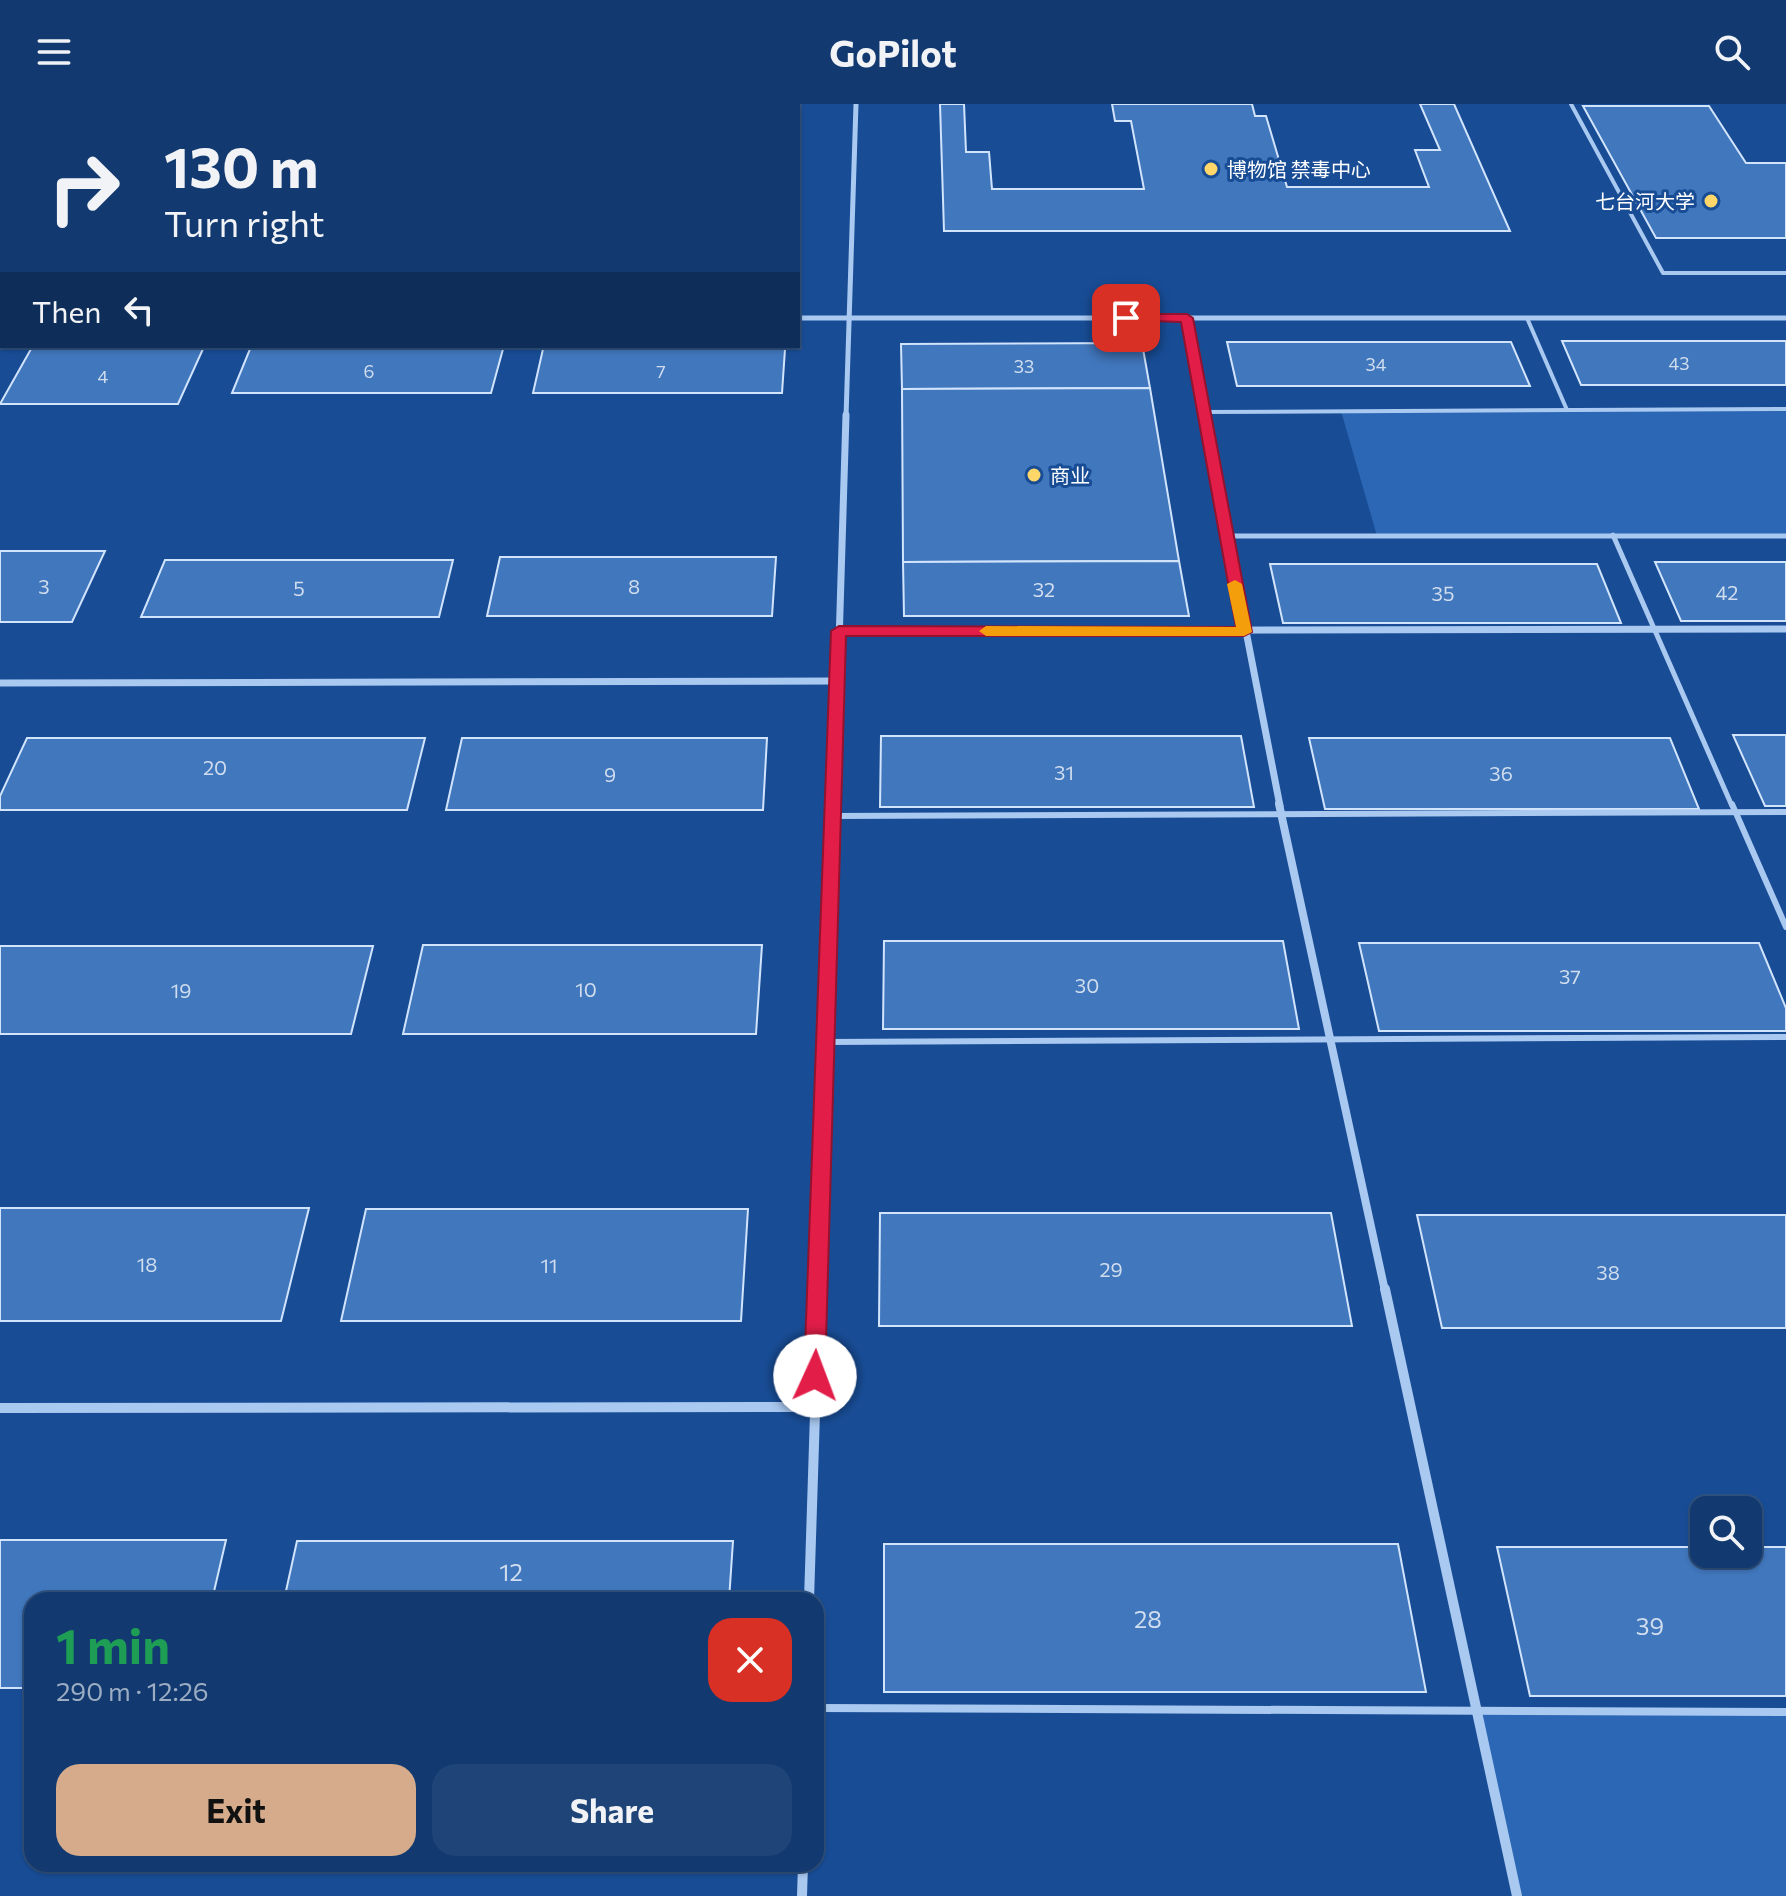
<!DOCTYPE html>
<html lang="en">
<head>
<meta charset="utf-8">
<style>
	body { margin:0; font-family:Commissioner,"Noto Sans SC",sans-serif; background:#1f4578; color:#f1f3f6; height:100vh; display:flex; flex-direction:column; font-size:30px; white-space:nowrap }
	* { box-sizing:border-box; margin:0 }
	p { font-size:26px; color:#9cadc3 }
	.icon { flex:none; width:44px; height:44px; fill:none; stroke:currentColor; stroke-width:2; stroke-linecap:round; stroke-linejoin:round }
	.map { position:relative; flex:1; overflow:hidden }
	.panel { position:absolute; left:24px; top:1488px; width:800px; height:280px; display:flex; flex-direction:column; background:#123a70; border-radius:24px; box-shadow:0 2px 6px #0004,0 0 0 2px #315483 }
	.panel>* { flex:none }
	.hud { position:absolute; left:0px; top:0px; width:800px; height:244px; box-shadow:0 2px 6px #0004,0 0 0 2px #315483; background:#123a70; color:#f1f3f6; overflow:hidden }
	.fabs { position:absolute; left:1690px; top:1392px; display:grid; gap:16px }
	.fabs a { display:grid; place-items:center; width:72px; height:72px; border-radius:16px; background:#123a70; box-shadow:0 2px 6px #0004,0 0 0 2px #315483; font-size:40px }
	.pin { position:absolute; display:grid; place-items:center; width:68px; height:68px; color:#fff; margin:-34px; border-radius:16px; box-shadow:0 4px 12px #0006 }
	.me { position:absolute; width:88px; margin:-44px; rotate:2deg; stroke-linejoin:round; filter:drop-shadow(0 0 6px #0008) }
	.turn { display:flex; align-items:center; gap:28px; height:168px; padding:0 32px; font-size:36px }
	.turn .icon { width:104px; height:104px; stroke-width:2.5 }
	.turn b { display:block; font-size:56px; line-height:68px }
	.then { display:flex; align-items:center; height:76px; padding:0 32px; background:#0003; gap:16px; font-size:30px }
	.round { display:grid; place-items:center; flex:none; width:84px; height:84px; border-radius:24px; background:#1f4578 }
	.head { display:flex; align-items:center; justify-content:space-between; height:136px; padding:0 32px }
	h1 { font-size:48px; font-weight:700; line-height:60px; color:#1e9e55 }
	.button { display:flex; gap:16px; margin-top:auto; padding:16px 32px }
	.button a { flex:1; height:92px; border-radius:24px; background:#d6ab8b; color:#111; font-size:32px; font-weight:700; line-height:92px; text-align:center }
	.button a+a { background:#1f4578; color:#f1f3f6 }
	header { display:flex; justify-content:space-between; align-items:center; height:104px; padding:0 32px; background:#123a70; font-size:36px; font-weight:700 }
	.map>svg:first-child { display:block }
</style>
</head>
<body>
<header><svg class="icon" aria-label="menu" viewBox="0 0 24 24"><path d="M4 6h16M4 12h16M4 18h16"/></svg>GoPilot<svg class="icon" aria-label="search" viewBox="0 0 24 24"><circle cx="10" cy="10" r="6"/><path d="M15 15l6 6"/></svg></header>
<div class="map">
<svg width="1786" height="1792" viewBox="0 0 1786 1792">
	<rect width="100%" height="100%" fill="#184d96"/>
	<!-- green -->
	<g fill="#2b67b4">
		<path d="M1786,305V432H1377L1341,307Z"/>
		<path d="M1479,1608H1786V1792H1517Z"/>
	</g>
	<!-- building -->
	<g fill="#4177bd" stroke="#d1e4fc" stroke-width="2">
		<path d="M940,0H964L966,48H989L992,85H1144L1131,17H1115L1112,0H1252L1255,12H1266L1287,83H1429L1415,46H1440L1420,0H1454L1510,127H944Z"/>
		<path d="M1583,2H1709L1746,59H1786V134H1656Z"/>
		<path d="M1562,237H1786V281H1581Z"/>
		<path d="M1227,238H1511L1530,282H1237Z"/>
		<path d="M1142,239L1150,284L902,285L901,240Z"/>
		<path d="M31,245H203L178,300H0Z"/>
		<path d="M250,245H503L491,289H232Z"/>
		<path d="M543,245H785L782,289H533Z"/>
		<path d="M1150,284L1179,457L903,458L902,285Z"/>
		<path d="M0,447H105L72,518H0Z"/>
		<path d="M500,453H776L772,512H487Z"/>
		<path d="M165,456H453L439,513H141Z"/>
		<path d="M1179,457L1189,512H904L903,458Z"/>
		<path d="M1655,458H1786V517H1681Z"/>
		<path d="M1270,460H1597L1621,519H1283Z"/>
		<path d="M1733,631H1786V702H1765Z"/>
		<path d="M881,632H1241L1254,703H880Z"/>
		<path d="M27,634H425L407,706H0V692Z"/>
		<path d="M462,634H767L763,706H446Z"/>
		<path d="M1309,634H1670L1699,705H1325Z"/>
		<path d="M884,837H1283L1299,925H883Z"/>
		<path d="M1359,839H1759L1786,904V927H1379Z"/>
		<path d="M423,841H762L756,930H403Z"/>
		<path d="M0,842H373L351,930H0Z"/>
		<path d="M0,1104H309L281,1217H0Z"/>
		<path d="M366,1105H748L741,1217H341Z"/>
		<path d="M880,1109H1331L1352,1222H879Z"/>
		<path d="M1417,1111H1786V1224H1442Z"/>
		<path d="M0,1436H226L212,1496H32V1584H0Z"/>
		<path d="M297,1437H733L729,1496H284Z"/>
		<path d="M884,1440H1398L1426,1588H884Z"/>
		<path d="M1497,1443H1704V1450H1748V1443H1786V1592H1530Z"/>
	</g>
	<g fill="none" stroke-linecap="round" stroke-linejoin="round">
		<!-- service-far3 -->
		<g stroke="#aac9f1" stroke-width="4">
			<path d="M1571,0L1663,169H1786"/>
			<path d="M1527,214L1567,306"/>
			<path d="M1202,308L1786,305"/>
		</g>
		<!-- service-far2 -->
		<g stroke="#aac9f1" stroke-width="5">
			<path d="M1613,431L1732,702"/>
			<path d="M1226,432H1786"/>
		</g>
		<!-- service-far1 -->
		<g stroke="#aac9f1" stroke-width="6">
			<path d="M1732,700L1786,823"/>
			<path d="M832,712L1786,708"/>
			<path d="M826,938L1786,933"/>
		</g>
		<!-- service -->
		<path stroke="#aac9f1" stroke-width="8" d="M816,1604L1786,1608"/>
		<!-- minor-far3 -->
		<g stroke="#aac9f1" stroke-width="5">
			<path d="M798,214H1786"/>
			<path d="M1187,214L1205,313"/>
			<path d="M846,313L856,0"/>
		</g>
		<!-- minor-far2 -->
		<g stroke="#aac9f1" stroke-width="7">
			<path d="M1204,311L1280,702"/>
			<path d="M839,527L1786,525"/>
			<path d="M0,579L837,577"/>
			<path d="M834,702L846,311"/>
		</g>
		<!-- minor-far1 -->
		<g stroke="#aac9f1" stroke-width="8">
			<path d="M1279,700L1385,1187"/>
			<path d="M819,1187L834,700"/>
		</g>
		<!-- minor -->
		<g stroke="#aac9f1" stroke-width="10">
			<path d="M1385,1185L1517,1792"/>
			<path d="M0,1304L814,1303"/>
			<path d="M809,1496L819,1185"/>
			<path d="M802,1792L803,1760"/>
		</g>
	</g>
	<!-- route -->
	<path fill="#e11d48" stroke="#92132f" stroke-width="2" d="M1126,210H1187L1193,214L1252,528L1244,532H846L825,1272L822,1279L815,1282L807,1279L804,1272L831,527L839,522L1236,523L1181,218L1121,216V211Z"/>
	<!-- slow -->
	<path fill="#f59e0b" d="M1235,476L1242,480L1252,528L1244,532H986L979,527L986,522L1236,523L1227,480Z"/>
	<!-- markers -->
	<g fill="#ffd669" stroke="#184d96" stroke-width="3">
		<circle cx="1211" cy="65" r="8"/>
		<circle cx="1711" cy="97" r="8"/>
		<circle cx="1034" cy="371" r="8"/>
	</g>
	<g text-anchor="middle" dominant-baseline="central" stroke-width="6" stroke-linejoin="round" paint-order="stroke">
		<!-- far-number labels -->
		<g font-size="18" fill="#d0ddee">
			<text x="1679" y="259">43</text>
			<text x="1376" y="260">34</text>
			<text x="1024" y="262">33</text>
			<text x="369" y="267">6</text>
			<text x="661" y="267">7</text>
			<text x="103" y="272">4</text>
		</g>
		<!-- far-poi labels -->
		<g font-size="20" fill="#fff" stroke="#184d96" text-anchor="start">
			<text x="1227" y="65">博物馆 禁毒中心</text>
			<text x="1695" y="97" text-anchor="end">七台河大学</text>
			<text x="1050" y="371">商业</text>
		</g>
		<!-- number labels -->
		<g font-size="20" fill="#d0ddee">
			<text x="44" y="482">3</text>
			<text x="634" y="482">8</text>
			<text x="299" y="484">5</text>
			<text x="1044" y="485">32</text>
			<text x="1727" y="488">42</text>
			<text x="1443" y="489">35</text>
			<text x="215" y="663">20</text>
			<text x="1064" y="668">31</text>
			<text x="1501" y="669">36</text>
			<text x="610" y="670">9</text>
			<text x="1570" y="872">37</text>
			<text x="1087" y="881">30</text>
			<text x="586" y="885">10</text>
			<text x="181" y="886">19</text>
			<text x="147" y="1160">18</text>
			<text x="549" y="1161">11</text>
			<text x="1111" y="1165">29</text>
			<text x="1608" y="1168">38</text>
		</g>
		<!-- near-number labels -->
		<g font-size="24" fill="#d0ddee">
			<text x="511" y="1467">12</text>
			<text x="1148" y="1514">28</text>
			<text x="1650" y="1521">39</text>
		</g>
	</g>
</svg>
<div class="fabs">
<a><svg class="icon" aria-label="search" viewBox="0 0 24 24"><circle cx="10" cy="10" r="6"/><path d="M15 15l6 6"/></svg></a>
</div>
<div class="pin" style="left:1126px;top:214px;background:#d93025"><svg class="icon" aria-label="arrive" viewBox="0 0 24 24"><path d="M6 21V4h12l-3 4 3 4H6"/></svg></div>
<svg class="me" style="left:815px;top:1272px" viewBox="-20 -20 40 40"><circle r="19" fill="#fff"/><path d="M0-13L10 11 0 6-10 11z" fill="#e11d48"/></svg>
<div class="hud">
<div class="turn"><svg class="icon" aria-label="right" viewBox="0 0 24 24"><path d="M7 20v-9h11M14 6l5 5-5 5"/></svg><div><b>130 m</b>Turn right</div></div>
<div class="then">Then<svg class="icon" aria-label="left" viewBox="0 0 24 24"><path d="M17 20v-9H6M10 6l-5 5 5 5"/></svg></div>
</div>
<section class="panel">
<div class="head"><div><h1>1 min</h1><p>290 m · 12:26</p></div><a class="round" style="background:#d93025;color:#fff"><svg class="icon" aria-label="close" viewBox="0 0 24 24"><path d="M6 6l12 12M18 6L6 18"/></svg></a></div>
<div class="button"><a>Exit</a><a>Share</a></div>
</section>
</div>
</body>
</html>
